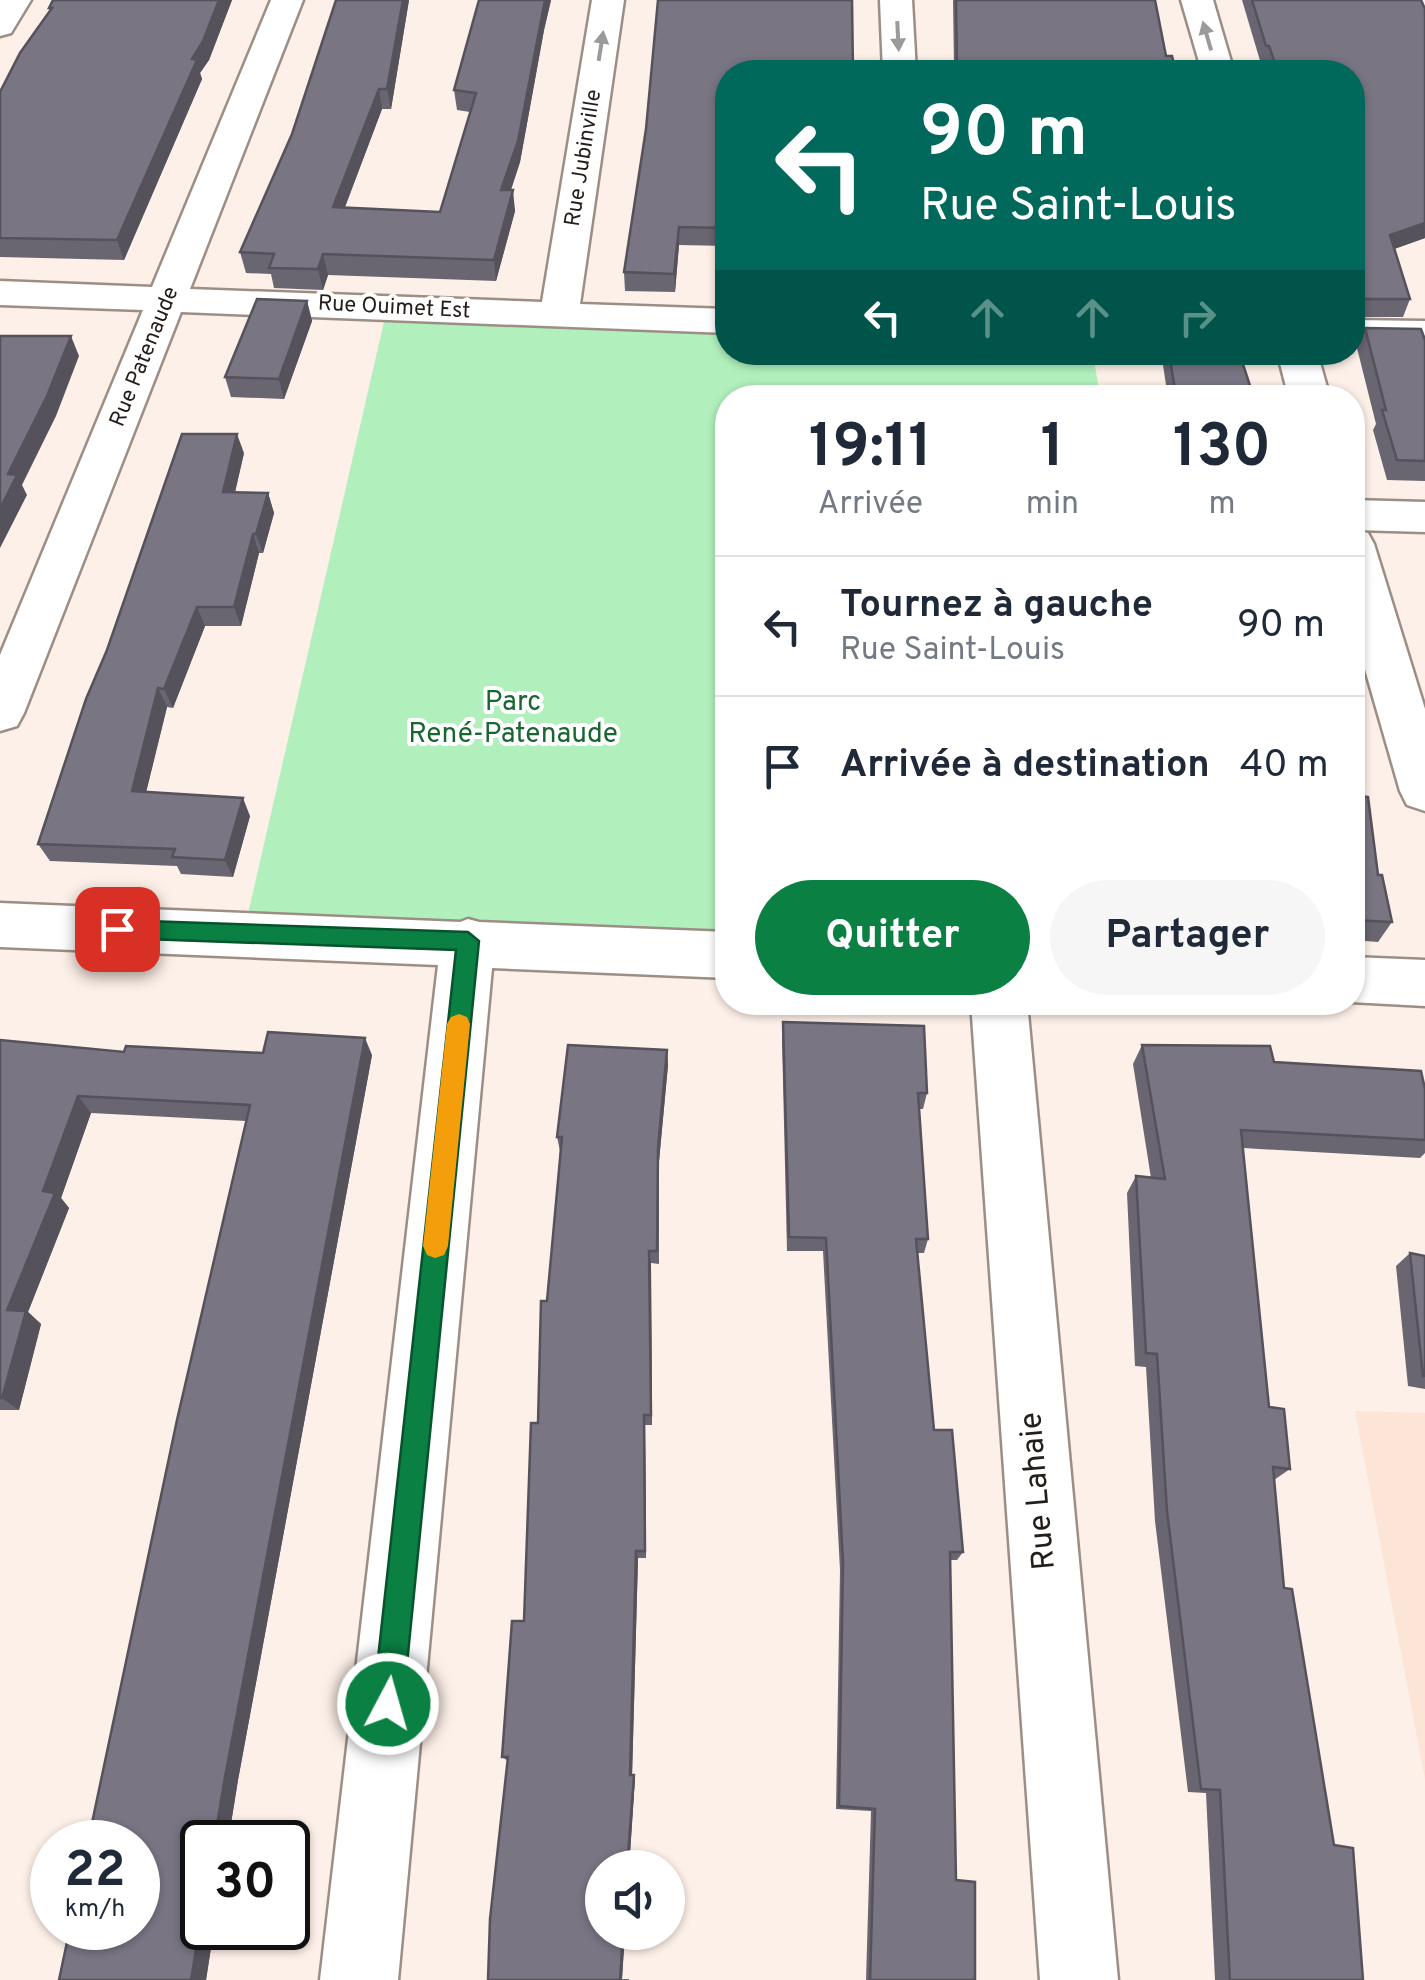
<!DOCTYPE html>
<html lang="fr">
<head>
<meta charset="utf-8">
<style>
	body { margin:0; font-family:Overpass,sans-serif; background:#f6f6f7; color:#1f2937; height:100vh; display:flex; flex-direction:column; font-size:38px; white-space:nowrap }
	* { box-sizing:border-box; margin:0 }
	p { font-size:32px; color:#747a83 }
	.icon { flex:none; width:55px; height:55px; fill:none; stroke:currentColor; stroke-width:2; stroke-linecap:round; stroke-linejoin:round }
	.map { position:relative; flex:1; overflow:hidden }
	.side { position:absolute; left:715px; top:385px; width:650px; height:630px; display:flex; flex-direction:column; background:#fff; border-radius:40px; box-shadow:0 2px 8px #0004 }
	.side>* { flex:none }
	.guide { position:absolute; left:715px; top:60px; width:650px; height:305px; border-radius:40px; box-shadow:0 2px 8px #0004; background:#00695c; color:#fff; overflow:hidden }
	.tools { position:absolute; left:585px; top:1850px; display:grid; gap:20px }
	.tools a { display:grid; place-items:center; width:100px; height:100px; border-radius:50%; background:#fff; box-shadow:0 2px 8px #0004; font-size:50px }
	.speed { position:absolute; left:30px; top:1820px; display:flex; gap:20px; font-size:50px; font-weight:700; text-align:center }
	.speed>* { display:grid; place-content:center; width:130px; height:130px; border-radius:50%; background:#fff; box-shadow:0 2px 8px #0004; line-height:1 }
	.speed small { font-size:25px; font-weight:400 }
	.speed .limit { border:5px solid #111; border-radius:15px; background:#fff; color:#111 }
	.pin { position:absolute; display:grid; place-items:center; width:85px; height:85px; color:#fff; margin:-42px; border-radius:20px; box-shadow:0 5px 15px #0006 }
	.me { position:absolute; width:110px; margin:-55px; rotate:6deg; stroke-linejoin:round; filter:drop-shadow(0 0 8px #0008) }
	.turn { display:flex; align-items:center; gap:35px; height:210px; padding:0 40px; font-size:45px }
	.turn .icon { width:130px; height:130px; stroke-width:2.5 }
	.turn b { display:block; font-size:70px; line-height:85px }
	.lanes { display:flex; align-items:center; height:95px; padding:0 40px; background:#0003; justify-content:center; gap:50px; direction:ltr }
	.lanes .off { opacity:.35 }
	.eta { display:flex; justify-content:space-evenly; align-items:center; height:170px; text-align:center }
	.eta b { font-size:60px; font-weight:700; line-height:70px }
	.action { display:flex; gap:20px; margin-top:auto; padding:20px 40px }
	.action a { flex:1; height:115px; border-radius:60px; background:#0b8043; color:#fff; font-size:40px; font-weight:700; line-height:115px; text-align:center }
	.action a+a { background:#f6f6f7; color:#1f2937 }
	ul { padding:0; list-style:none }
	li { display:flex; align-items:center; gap:30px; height:140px; padding:0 40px; border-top:2px solid #e0e1e3 }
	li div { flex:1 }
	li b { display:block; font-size:38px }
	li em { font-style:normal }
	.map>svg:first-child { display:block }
</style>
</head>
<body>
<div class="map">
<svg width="1425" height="1980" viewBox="0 0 1425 1980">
	<rect width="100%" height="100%" fill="#fdf0e8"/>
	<!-- built -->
	<path fill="#fce4d7" d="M1355,1411L1425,1413V1779Z"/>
	<!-- green -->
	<path fill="#b1f0bc" d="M386,313L727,322L728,352L1093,353L1100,397L728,398V953L244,931Z"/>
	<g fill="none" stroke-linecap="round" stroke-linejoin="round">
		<defs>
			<g id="street">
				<path d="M0,0H31L11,33L0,36Z"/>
				<path d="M271,0H303L190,289L542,302L592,0H624L580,304L728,309V333L181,312L24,713L17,726L0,731V655L143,310L0,305V281L152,287Z"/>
				<path d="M880,0H912L916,72H883Z"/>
				<path d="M1181,0H1213L1234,72H1202Z"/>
				<path d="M1352,320L1425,321V345L1352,344Z"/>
				<path d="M1277,352H1317L1330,398H1289Z"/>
				<path d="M1352,500L1425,502V532L1356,530L1368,533L1374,544L1425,709V811L1407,805L1400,791L1352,624Z"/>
				<path d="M0,903L460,922L468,919L479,922L728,932V978L492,968L398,1980H320L438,965L0,947Z"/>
				<path d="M1352,957L1425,960V1006L1350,1002Z"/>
				<path d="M971,1002H1027L1118,1980H1040Z"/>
			</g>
		</defs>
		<!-- street casing -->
		<use href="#street" stroke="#9c8e85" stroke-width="5"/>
		<!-- street -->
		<use href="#street" fill="#fff" fill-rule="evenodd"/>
	</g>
	<!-- wall -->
	<g fill="#696571">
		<path d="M53,0H232L209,60L200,73L202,79L124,260L0,257V92L50,12L49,8Z"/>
		<path d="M409,0L391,109H382L345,207L440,212L470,112L457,110L454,90L479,0H551L544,30L520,162L511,190L515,211L496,281L328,275L323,290L274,288L271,274L246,273L240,252Z"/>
		<path d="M953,0H1155L1166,56L1176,72H950L951,67L954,68Z"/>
		<path d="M1242,0H1421L1425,9V238L1394,249L1410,299L1403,317H1352V72H1267L1264,64H1261Z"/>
		<path d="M728,72V246L679,245L675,292L625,291L624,272Z"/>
		<path d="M307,301L312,321L284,399L231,397L225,377Z"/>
		<path d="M1365,328L1425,340V481L1387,480L1373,430L1376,424L1357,348Z"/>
		<path d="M1161,352H1239L1254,398H1168Z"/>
		<path d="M244,453L235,493H268L274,513L263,553H259L241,626H205L173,708L167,707L146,792L250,816L233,877L181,874L177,866L50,861L38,844Z"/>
		<path d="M1352,747L1378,875L1392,922L1378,942L1352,940Z"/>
		<path d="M783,1022L927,1093L923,1109H919L928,1239L924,1253H918L934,1430L963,1552L957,1560H950L956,1880L975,1980H866L871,1811L836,1809L840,1570L823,1251H787L782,1039Z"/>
		<path d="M0,1040L124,1052L372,1055L238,1780L228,1842H202L214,1928L206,1980H59L246,1121L91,1113L61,1198L69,1208L28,1312L41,1324L19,1410H0Z"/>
		<path d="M1142,1045L1274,1062L1425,1089V1153L1420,1158L1243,1148L1269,1407L1290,1469L1274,1480L1284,1588L1334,1845L1363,1980H1215L1206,1793L1188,1792L1155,1521L1146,1367L1135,1366L1127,1193L1136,1176L1151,1178L1133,1064Z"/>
		<path d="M667,1050L668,1065L659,1161V1264L651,1263L652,1425H645L646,1558H638L632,1775L635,1778L622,1979H629V1980H488L508,1761L502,1757L524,1621L538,1423L560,1151L557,1137Z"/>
		<path d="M1410,1253L1425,1256V1389L1408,1386L1396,1266Z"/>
	</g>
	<!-- shaded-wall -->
	<g fill="#55525c">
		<path d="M219,0H232L209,60L200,73L202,79L124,260L117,240L192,59Z"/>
		<path d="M403,0H409L391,109L387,89Z"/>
		<path d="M545,0H551L544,30L520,162L504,210L501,190Z"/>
		<path d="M379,89L382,109L337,228L333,207Z"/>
		<path d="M513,190L515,211L496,281L494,260Z"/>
		<path d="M1425,223V238L1383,253L1390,235Z"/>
		<path d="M679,227V245L675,292L674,274Z"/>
		<path d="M323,254L328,275L323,290L318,269Z"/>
		<path d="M307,301L312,321L284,399L279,379Z"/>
		<path d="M71,336L79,356L56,416L22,485L27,495L0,548V509L8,474Z"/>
		<path d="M237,434L244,453L230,512L223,492Z"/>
		<path d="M268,493L274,513L263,553L256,534Z"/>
		<path d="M253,534L259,553L241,626L234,607Z"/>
		<path d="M197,607L205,626L173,708L164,689Z"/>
		<path d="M158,688L167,707L142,809L132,791Z"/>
		<path d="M243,798L250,816L233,877L225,860Z"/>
		<path d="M365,1038L372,1055L238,1780L228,1842H214L225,1777Z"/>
		<path d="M667,1050L668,1065L659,1161V1264L658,1147Z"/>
		<path d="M78,1096L91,1113L61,1198L69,1208L28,1312L41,1324L19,1410L2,1398L7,1310L43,1191Z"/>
		<path d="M649,1251L651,1263L652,1425L651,1415Z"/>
		<path d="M644,1415L645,1425L646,1558L645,1551Z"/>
		<path d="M636,1551L638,1558L632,1778L630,1775Z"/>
		<path d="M634,1775L635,1778L629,1868H627Z"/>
		<path d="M202,1913V1928H214L206,1980H191Z"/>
		<path d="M623,1932H625L622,1979L620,1980Z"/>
	</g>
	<!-- building -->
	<g fill="#7a7583" stroke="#55525c" stroke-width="2.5">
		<path d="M53,0H219L203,41L192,59L197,60L117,240L0,238V92L20,53L52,8H49Z"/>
		<path d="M336,0H403L387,89H379L333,207L440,212L476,93L454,90L479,0H545L518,141L501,190H513L494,260L323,254L318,269L269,268L274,254L240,252L292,134Z"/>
		<path d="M658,0H852L853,72H728V228L679,227L674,274L624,272L646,129Z"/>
		<path d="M956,0H1155L1166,56H1172L1176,72H951V67L957,68Z"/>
		<path d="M1252,0H1421L1425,9V223L1390,235L1410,299H1357L1355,291H1352V72H1278L1269,46H1266Z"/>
		<path d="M257,299L307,301L279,379L225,377Z"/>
		<path d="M1365,328L1421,329L1425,340V461L1397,460L1382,410H1386Z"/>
		<path d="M0,336H71L47,396L8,474L17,475L0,509Z"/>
		<path d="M1169,352H1239L1254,398H1196V389L1175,390Z"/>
		<path d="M182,434H237L223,492L268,493L256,534H253L234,607H197L164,689L158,688L132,791L243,798L225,860L172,857L175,849L38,844L86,699L107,650Z"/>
		<path d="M1352,747L1362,796L1368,797L1378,875H1382L1392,922L1352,920Z"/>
		<path d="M783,1022L924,1026L927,1093H918L928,1239H916L934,1430H952L963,1552H950L956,1880L975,1882V1980H870L875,1809L839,1806L843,1562L826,1238L789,1237Z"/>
		<path d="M268,1032L365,1038L225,1777L214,1842H202V1913L191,1980H59L70,1928H138V1842H88L177,1420L250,1105L78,1096L43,1191L55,1193L7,1310L26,1311L2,1398H0V1040L124,1052L126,1046L263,1053Z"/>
		<path d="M568,1045L667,1050L658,1147L657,1251H649L651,1415H644L645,1551H636L630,1775H634L627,1868H602V1932H623L620,1980H488L490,1919L508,1757H502L512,1621H524L531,1423H538L541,1301H547L562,1137H557Z"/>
		<path d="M1142,1045L1270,1046L1274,1062L1421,1071L1425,1089V1140L1241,1130L1269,1407L1284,1409L1290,1469L1273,1467L1284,1588L1292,1589L1334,1845L1353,1848L1363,1980H1230L1220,1790L1201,1789L1167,1511L1157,1354L1146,1353L1136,1176L1165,1179Z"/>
		<path d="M1410,1253L1425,1256V1376H1423Z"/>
	</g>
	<!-- one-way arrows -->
	<defs><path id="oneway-solid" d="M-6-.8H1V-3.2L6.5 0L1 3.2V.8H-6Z" transform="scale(2.5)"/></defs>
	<g fill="#9c9a98">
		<use href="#oneway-solid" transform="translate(898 36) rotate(87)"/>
		<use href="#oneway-solid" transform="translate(1207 36) rotate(-106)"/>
		<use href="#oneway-solid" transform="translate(601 46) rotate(-81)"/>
	</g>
	<!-- route -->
	<path fill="#0b8043" stroke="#07532c" stroke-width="2.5" d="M117,920L468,932L479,941L403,1704L398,1715L388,1719L377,1715L373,1704L456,950L117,938L106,929Z"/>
	<!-- slow -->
	<path fill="#f59e0b" d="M459,1014L467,1017L470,1024L448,1246L444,1255L435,1258L427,1255L423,1246L447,1024L451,1017Z"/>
	<g text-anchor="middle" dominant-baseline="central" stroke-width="8" stroke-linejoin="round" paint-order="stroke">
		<!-- far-street labels -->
		<g font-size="22" fill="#241e1b" stroke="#fff">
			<text transform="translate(584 158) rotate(-81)">Rue Jubinville</text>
			<text transform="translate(394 308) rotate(3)">Rue Ouimet Est</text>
			<text transform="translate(145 357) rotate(-68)">Rue Patenaude</text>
		</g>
		<!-- park labels -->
		<g font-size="28" fill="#196631" stroke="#fff">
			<text x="513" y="703">Parc<tspan x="513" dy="32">René-Patenaude</tspan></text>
		</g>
		<!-- near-street labels -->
		<g font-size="32" fill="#241e1b" stroke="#fff">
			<text transform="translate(1039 1491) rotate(-95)">Rue Lahaie</text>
		</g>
	</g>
</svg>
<div class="tools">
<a><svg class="icon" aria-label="sound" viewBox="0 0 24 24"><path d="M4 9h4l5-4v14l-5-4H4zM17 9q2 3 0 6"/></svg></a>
</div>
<div class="speed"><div>22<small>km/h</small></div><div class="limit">30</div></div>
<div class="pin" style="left:117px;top:929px;background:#d93025"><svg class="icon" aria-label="arrive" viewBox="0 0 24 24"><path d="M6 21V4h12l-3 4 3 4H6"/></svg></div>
<svg class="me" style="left:388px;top:1704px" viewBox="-20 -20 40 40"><circle r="17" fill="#0b8043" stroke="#fff" stroke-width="3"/><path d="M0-11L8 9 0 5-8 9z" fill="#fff"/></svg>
<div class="guide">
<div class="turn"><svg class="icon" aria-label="left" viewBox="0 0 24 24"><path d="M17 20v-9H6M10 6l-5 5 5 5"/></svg><div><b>90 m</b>Rue Saint-Louis</div></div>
<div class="lanes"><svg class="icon" aria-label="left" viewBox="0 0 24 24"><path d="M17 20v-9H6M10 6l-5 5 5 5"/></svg><svg class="icon off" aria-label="ahead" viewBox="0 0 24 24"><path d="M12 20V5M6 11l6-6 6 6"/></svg><svg class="icon off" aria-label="ahead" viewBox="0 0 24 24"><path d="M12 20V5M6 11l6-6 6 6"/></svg><svg class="icon off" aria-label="right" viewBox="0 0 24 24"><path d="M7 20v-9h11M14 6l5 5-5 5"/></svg></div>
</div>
<section class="side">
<div class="eta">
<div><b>19:11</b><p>Arrivée</p></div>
<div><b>1</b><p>min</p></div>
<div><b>130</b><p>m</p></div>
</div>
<ul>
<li><svg class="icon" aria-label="left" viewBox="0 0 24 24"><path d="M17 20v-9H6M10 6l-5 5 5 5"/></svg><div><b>Tournez à gauche</b><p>Rue Saint-Louis</p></div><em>90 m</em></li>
<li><svg class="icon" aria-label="arrive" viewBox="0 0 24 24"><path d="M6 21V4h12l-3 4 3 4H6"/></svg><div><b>Arrivée à destination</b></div><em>40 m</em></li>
</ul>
<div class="action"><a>Quitter</a><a>Partager</a></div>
</section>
</div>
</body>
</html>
